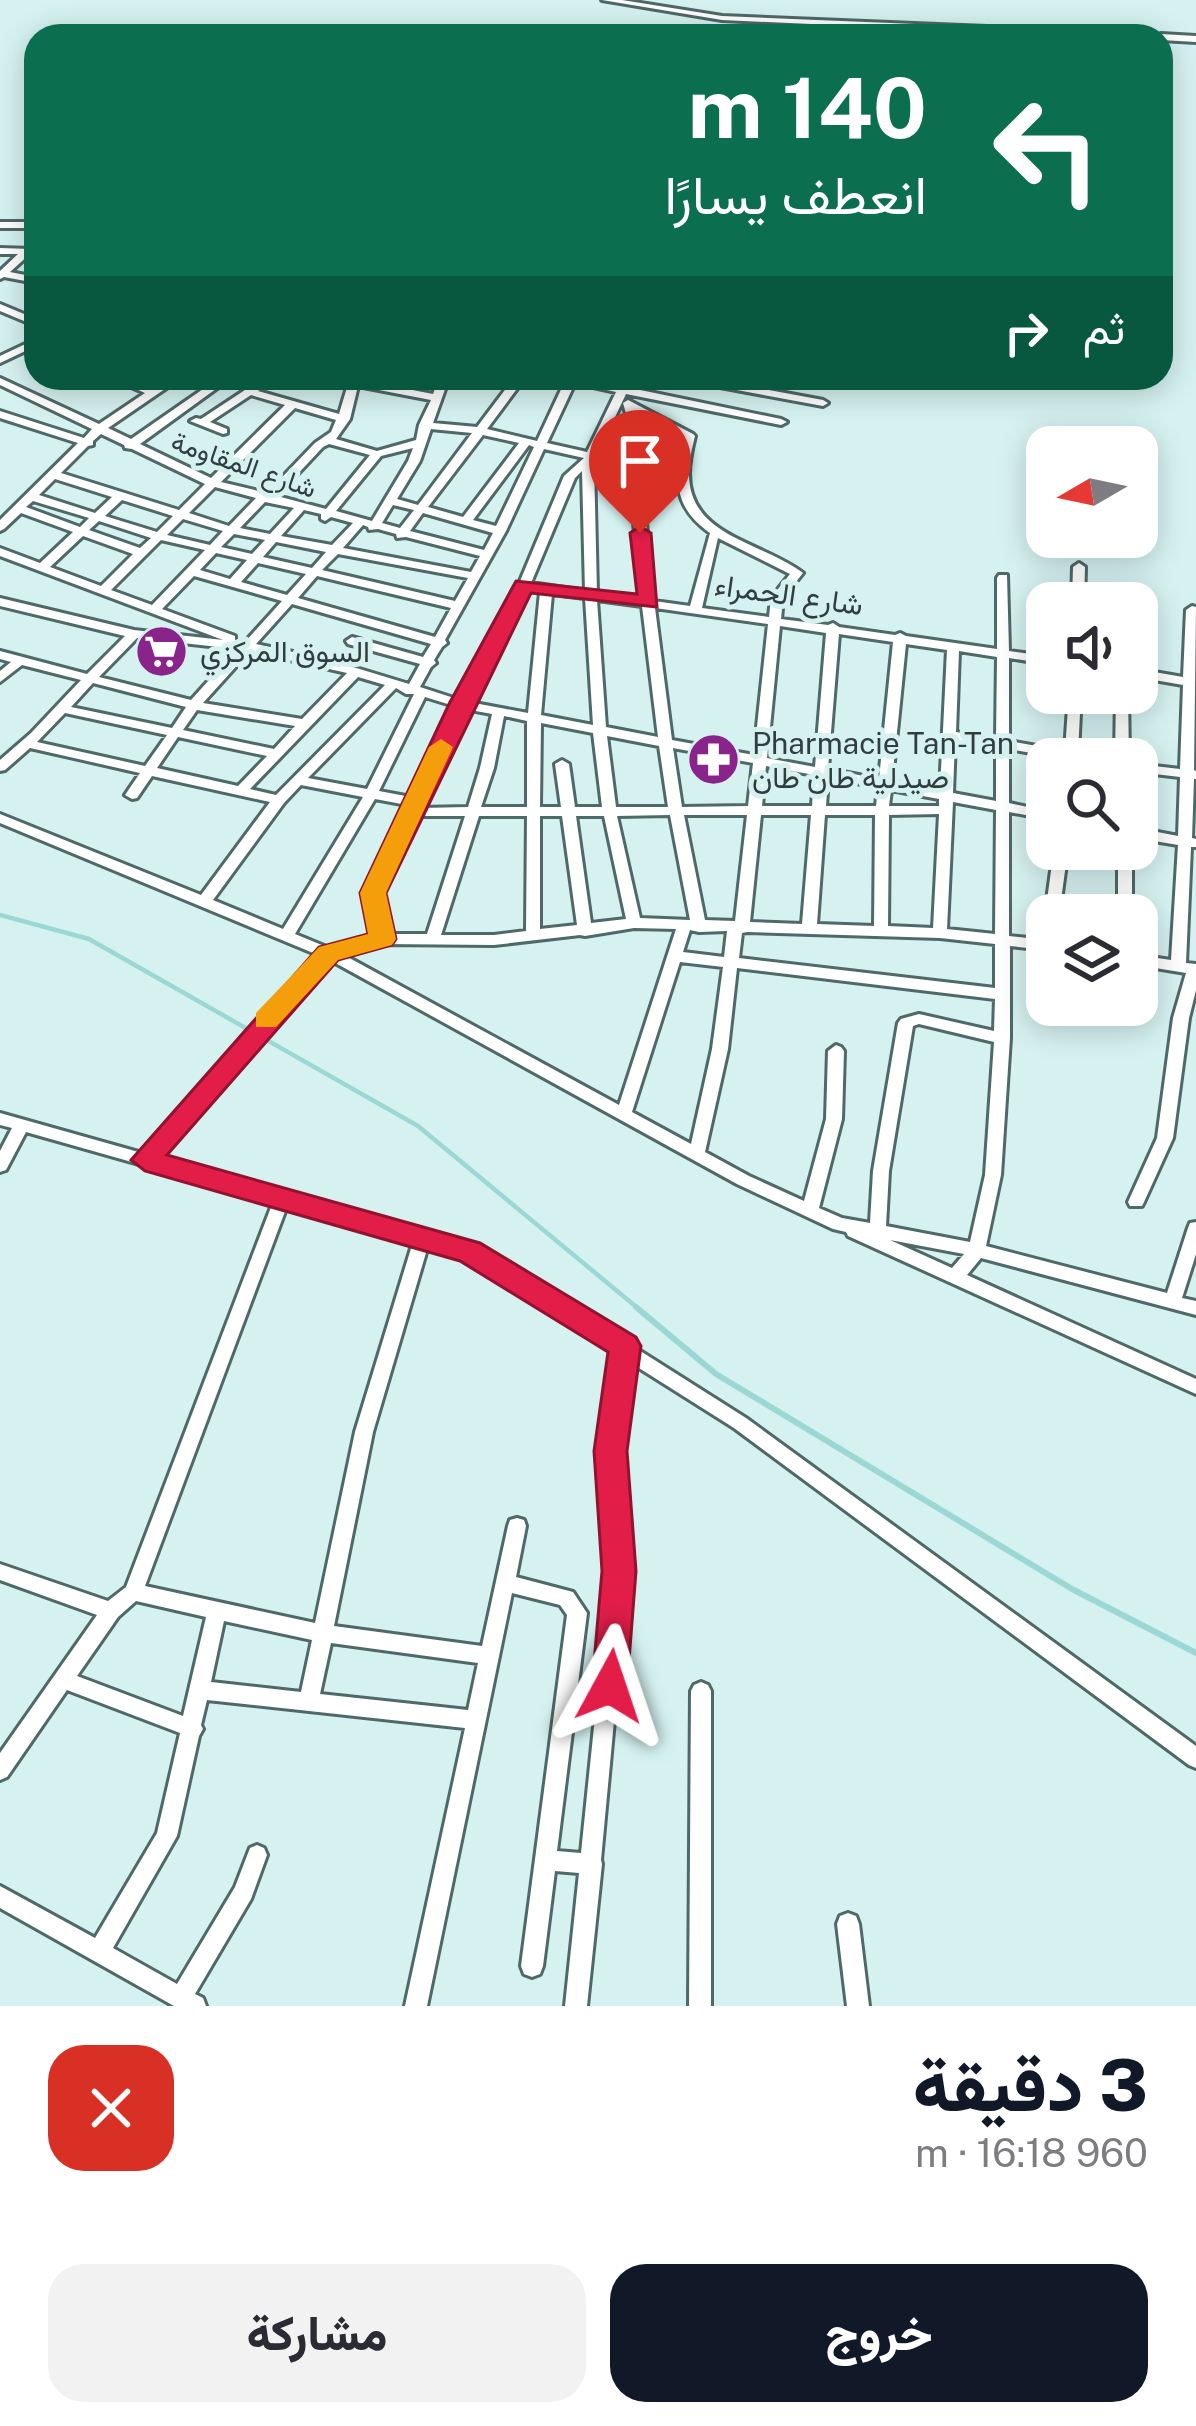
<!DOCTYPE html>
<html lang="ar">
<head>
<meta charset="utf-8">
<style>
	body { margin:0; font-family:"Public Sans",Vazirmatn,sans-serif; background:#f2f2f3; color:#2b2b33; direction:rtl; height:100vh; display:flex; flex-direction:column; font-size:45px; white-space:nowrap }
	* { box-sizing:border-box; margin:0 }
	p { font-size:39px; color:#7c7c81 }
	.icon { flex:none; width:66px; height:66px; fill:none; stroke:currentColor; stroke-width:2; stroke-linecap:round; stroke-linejoin:round }
	.map { position:relative; height:2006px; overflow:hidden; direction:ltr }
	.panel { display:flex; flex-direction:column; background:#fff; flex:1 }
	.panel>* { flex:none }
	.top-card { position:absolute; left:24px; top:24px; width:1149px; height:366px; border-radius:36px; box-shadow:0 6px 30px #0003; direction:rtl; background:#0b6e4f; color:#fff; overflow:hidden }
	.needle { width:78px; rotate:261deg }
	.controls { position:absolute; left:1026px; top:426px; display:grid; gap:24px }
	.controls a { display:grid; place-items:center; width:132px; height:132px; border-radius:24px; background:#fff; box-shadow:0 6px 30px #0003; font-size:60px }
	.pin { position:absolute; display:grid; place-items:center; width:102px; height:102px; color:#fff; margin:-123px -51px; border-radius:50% 50% 50% 0; rotate:-45deg; box-shadow:0 0 12px #0007 }
	.pin .icon { rotate:45deg }
	.me { position:absolute; width:132px; margin:-66px; rotate:5deg; stroke-linejoin:round; filter:drop-shadow(0 0 9px #0008) }
	.turn { display:flex; align-items:center; gap:42px; height:252px; padding:0 48px; font-size:54px }
	.turn .icon { width:156px; height:156px; stroke-width:2.5 }
	.turn b { display:block; font-size:84px; line-height:102px }
	.then { display:flex; align-items:center; height:114px; padding:0 48px; background:#0003; gap:24px; font-size:45px }
	.round { display:grid; place-items:center; flex:none; width:126px; height:126px; border-radius:36px; background:#f2f2f3 }
	.headline { display:flex; align-items:center; justify-content:space-between; height:204px; padding:0 48px }
	h1 { font-size:72px; font-weight:800; line-height:90px; color:#111827 }
	.button { display:flex; gap:24px; margin-top:auto; padding:24px 48px }
	.button a { flex:1; height:138px; border-radius:36px; background:#111827; color:#fff; font-size:48px; font-weight:800; line-height:138px; text-align:center }
	.button a+a { background:#f2f2f3; color:#2b2b33 }
	.map>svg:first-child { display:block }
</style>
</head>
<body>
<div class="map">
<svg width="1196" height="2006" viewBox="0 0 1196 2006">
	<rect width="100%" height="100%" fill="#d5f2f1"/>
	<g fill="none" stroke-linecap="round" stroke-linejoin="round">
		<!-- stream-far1 -->
		<path stroke="#9bd7d4" stroke-width="4.5" d="M0,915L89,939L418,1126L640,1310"/>
		<!-- stream -->
		<path stroke="#9bd7d4" stroke-width="6" d="M636,1307L716,1374L1072,1589L1196,1653"/>
		<defs>
			<g id="minor">
				<path d="M602,0H622L722,16L1133,33L1137,36H1075L722,20Z"/>
				<path d="M1161,34L1196,36V42L1161,40V36H1157Z"/>
				<rect x="0" y="222" width="36" height="6"/>
				<path d="M0,248L31,249V253L10,272L36,277V283L4,277L0,279V271L18,254H0Z"/>
				<path d="M0,304L36,319V326L0,311Z"/>
				<path d="M36,339V346L0,363V356Z"/>
				<path d="M0,378L99,424L145,393L111,378H126L153,389L169,378H181L108,428L131,439L219,378H231L140,444L211,478L285,405L251,395L210,422L227,429V433L223,434L190,421L196,418L201,419L263,378H275L258,391L339,414L348,384L347,382L352,378H362L361,380L433,394L439,378H449L433,423L477,427L514,378H525L487,429L537,441L565,381L561,378H582L781,419L787,422L781,425L626,394L597,455L633,463L631,431L623,403L628,400L693,434L695,436C692,448 689,461 689,474C689,537 763,542 803,573L783,598L781,619L828,625L833,623L839,627L895,635L900,633L906,636L997,649V578L999,575H1007L1009,651L1047,656V664L1009,658V741L1065,751L1069,693H1081L1078,753L1093,756L1095,759H1064L1009,749V803L1047,811V819L1009,812V936L1047,940V950L1010,946V1038L1001,1175L986,1246L1167,1293L1188,1228L1190,1223L1196,1222V1254L1182,1298L1196,1301V1315L981,1258L967,1275L1196,1379V1394L848,1236L846,1232L833,1229L737,1184L330,960L157,1157L279,1191L283,1190L290,1194L475,1246L623,1340L631,1341L634,1347L746,1418L1196,1746V1768L1189,1765L734,1428L631,1363L619,1451L628,1571L601,1860L602,1864L587,2006H565L579,1873L555,1871L543,1966L540,1974L532,1977L524,1974L521,1966L567,1615L560,1605L512,1593L427,2006H405L465,1728L207,1700L201,1725L203,1729L199,1736L177,1836L113,1948L177,1984L235,1887L250,1848L257,1845L264,1848L267,1855L251,1899L195,1994L203,1998L206,2006H174L0,1908V1886L95,1938L157,1833L180,1733L67,1690L7,1777L0,1780V1753L97,1615L0,1580V1564L108,1601L126,1587L273,1202L26,1132L6,1170L0,1172V1151L12,1128L0,1125V1113L142,1153L318,955L0,823V814L201,895L270,802L152,776L137,798L132,799L125,795L140,773L30,748L5,770L0,771V760L31,733L81,680L22,665L0,682V671L11,662L0,659V651L87,674L125,636L0,606V598L134,630L223,640L0,556V548L40,563L73,532L21,513L4,529L0,531V520L78,443L0,418V411L84,438L92,429L0,385ZM575,383L616,392L587,452L547,443ZM358,386L431,400L419,425L416,440L377,451L336,439L350,419ZM295,408L336,420L331,432L315,443L267,493L221,482ZM638,413L683,437C675,479 672,506 710,533L690,606L654,601L646,523L644,449ZM431,429L472,433L418,505L397,499L420,461ZM101,434L124,445L125,448L132,449L205,484L179,510L61,473L88,446L93,445V441ZM483,435L519,443L463,517L428,507ZM329,444L370,455L326,509L277,496L323,447ZM529,445L534,447L496,526L473,520ZM413,448L408,461L372,521L336,511L381,456ZM544,449L584,458L564,476L518,586L457,699L420,687L431,667L436,663L434,660L442,647L447,643L445,640L506,531ZM594,461L633,470L634,523L641,599L597,593ZM582,471L585,591L531,583L575,478ZM55,479L112,497L95,513L39,495ZM215,487L256,498L229,526L189,513ZM122,500L173,516L157,532L105,516ZM33,501L89,518L80,527L26,507ZM265,502L294,508L270,534L240,528ZM393,505L414,510L400,528L382,523ZM304,510L321,514V519L325,521L331,517L353,523L332,545L281,536ZM423,513L493,533L484,550L410,531ZM183,519L223,531L210,545L167,535ZM99,521L151,538L140,548L89,530ZM363,525L368,527L369,530L378,529L396,534L397,538L406,537L480,556L471,572L343,548ZM234,534L265,540L252,554L221,547ZM83,536L133,554L101,586L50,567ZM718,538L790,574L771,598L769,617L702,608ZM161,540L205,550L152,605L111,590ZM276,542L326,552L312,568L263,557ZM216,553L247,560L230,579L200,570ZM338,554L468,578L455,601L322,570ZM258,563L306,574L287,595L241,582ZM194,576L282,601L244,643L235,642V636L162,609ZM317,576L451,608L435,637L298,598ZM528,590L540,592L528,713L469,702ZM552,594L585,598L593,725L541,715ZM597,600L642,606L658,737L606,727ZM292,604L431,644L423,657L352,637L346,641L348,644L420,664L409,684L330,660L256,644ZM655,608L768,624L754,755L672,740ZM780,626L826,633L815,767L767,758ZM839,634L893,642L879,779L828,769ZM137,638L237,649L191,700L99,677ZM906,644L947,650L940,790L892,781ZM250,651L347,673L302,719L203,703ZM959,651L997,657L996,739L956,732ZM358,677L385,685L276,795L250,789ZM93,683L186,707L172,728L71,707ZM396,688L406,694H414L367,789L308,778ZM425,697L454,706L411,797L379,791ZM465,709L492,714L480,768L468,807L420,808ZM197,710L295,726L274,749L183,730ZM65,713L167,735L145,766L37,742ZM504,716L527,721V807H481L494,768ZM541,723L593,733L602,807H575L569,764L562,760L555,764L561,807H540ZM607,736L659,746L668,807H616ZM178,737L267,756L238,786L157,768ZM955,740L996,747V801L953,793ZM673,748L753,763L748,806L682,807ZM766,766L814,775L812,806H762ZM828,778L878,787L876,806H826ZM301,785L363,797L283,929L213,900L284,803ZM891,790L939,799V806H889ZM375,799L407,805L366,894L374,936L329,948L295,934ZM953,802L996,810L995,934L947,929ZM939,814L933,928L888,926L889,815ZM670,815L690,920L640,918L617,816ZM684,815H747L735,921L705,920ZM761,815H811L802,924L750,922ZM825,815H875L874,926L817,924ZM416,816H465L427,934H388L380,894ZM479,816H527L526,931L494,935H441ZM540,816H562L577,925L540,929ZM576,816H604L626,919L591,923ZM634,928L676,929L619,1105L342,954L382,944L494,945L580,935L585,936ZM690,930L699,932L727,931L724,957L683,952ZM747,932L940,938L995,944V988L739,958L742,933ZM680,962L723,967L712,1049L691,1144L632,1112ZM737,968L995,999L994,1031L919,1014L901,1019L898,1023L873,1171L870,1223L842,1218L819,1208L842,1119L844,1051L841,1047L836,1045L828,1051L826,1119L804,1201L749,1176L705,1152L728,1049ZM919,1024L994,1042L985,1175L970,1242L886,1226L889,1171L913,1026ZM287,1206L413,1242L355,1432L315,1623L145,1586ZM890,1240L964,1254L952,1268ZM428,1246L464,1256L615,1353L601,1451L610,1571L581,1853L557,1851L587,1613L573,1592L516,1577L526,1526L524,1520L517,1518L510,1520L508,1526L482,1646L334,1626L373,1432ZM136,1601L206,1617L183,1716L77,1676L118,1617ZM224,1621L312,1640L301,1692L211,1682ZM331,1643L478,1663L468,1710L320,1694Z"/>
				<path d="M683,378H705L823,400L828,403L823,406L688,381Z"/>
				<path d="M1079,563L1085,567L1084,603H1072L1073,567Z"/>
				<path d="M1192,606L1196,607L1194,770L1196,771V779H1194L1192,838L1196,839V847H1191L1186,963L1196,964V990L1189,1018L1173,1138L1144,1202L1142,1206H1130L1128,1202L1157,1138L1173,1018L1186,973L1137,965V955L1171,960L1178,845L1137,838V828L1178,836L1180,777L1137,772V764L1180,769L1183,685L1137,677V669L1183,677L1186,610Z"/>
				<path d="M1116,693H1128L1129,759H1115Z"/>
				<path d="M1054,849H1068L1059,915H1047V918L1045,915Z"/>
				<rect x="1118" y="849" width="14" height="66"/>
				<path d="M701,1682L708,1685L711,1691V2006H689L691,1691L694,1685Z"/>
				<path d="M848,1913L856,1916L859,1924L869,2006H847L837,1924L840,1916Z"/>
			</g>
		</defs>
		<!-- minor casing -->
		<use href="#minor" stroke="#4f6968" stroke-width="6"/>
		<!-- minor -->
		<use href="#minor" fill="#fff" fill-rule="evenodd"/>
	</g>
	<!-- route -->
	<path fill="#e11d48" stroke="#92132f" stroke-width="3" d="M640,526L651,533L657,607L531,593L386,893L396,939L392,945L338,960L167,1155L480,1243L636,1337L641,1346L627,1451L636,1571L627,1686L622,1698L610,1703L597,1698L592,1686L602,1571L594,1451L608,1352L460,1261L145,1171L131,1160L319,947L368,934L360,893L449,704L516,581L637,594L630,533Z"/>
	<!-- slow -->
	<path fill="#f59e0b" d="M441,739L453,747L386,893L396,939L392,945L338,960L276,1027H256V1013L319,947L368,934L360,893L429,747Z"/>
	<!-- icons -->
	<defs>
		<symbol id="supermarket-disc" viewBox="-11 -11 22 22"><circle r="9.5" fill="#89248b" stroke="#d5f2f1"/><path d="M-6-5.5h2.5l.6 2H6L4.5 2H-2.5L-4.4-4H-6ZM-1.5 3.2a1.3 1.3 0 1 0 .1 0ZM3 3.2a1.3 1.3 0 1 0 .1 0Z" fill="#fff"/></symbol>
		<symbol id="pharmacy-disc" viewBox="-11 -11 22 22"><circle r="9.5" fill="#89248b" stroke="#d5f2f1"/><path d="M-2-6h4v4h4v4h-4v4h-4v-4h-4v-4h4Z" fill="#fff"/></symbol>
	</defs>
	<g fill-rule="evenodd">
		<use href="#supermarket-disc" x="132" y="622" width="59" height="59"/>
		<use href="#pharmacy-disc" x="684" y="730" width="59" height="59"/>
	</g>
	<g text-anchor="middle" dominant-baseline="central" stroke-width="10" stroke-linejoin="round" paint-order="stroke">
		<!-- far-street labels -->
		<g font-size="27" fill="#323e3d" stroke="#d5f2f1">
			<text transform="translate(244 464) rotate(19)">شارع المقاومة</text>
		</g>
		<!-- street labels -->
		<g font-size="30" fill="#323e3d" stroke="#d5f2f1">
			<text transform="translate(789 594) rotate(8)">شارع الحمراء</text>
		</g>
		<!-- poi labels -->
		<g font-size="30" fill="#323e3d" stroke="#d5f2f1" text-anchor="start">
			<text x="200" y="651">السوق المركزي</text>
			<text x="752" y="743">Pharmacie Tan-Tan<tspan x="752" dy="34">صيدلية طان طان</tspan></text>
		</g>
	</g>
</svg>
<div class="controls">
<a><svg class="needle" viewBox="-14 -14 28 28"><path d="M0-13l5 13h-10z" fill="#e53935"/><path d="M0 13l5-13h-10z" fill="#7c7c81"/></svg></a>
<a><svg class="icon" aria-label="sound" viewBox="0 0 24 24"><path d="M4 9h4l5-4v14l-5-4H4zM17 9q2 3 0 6"/></svg></a>
<a><svg class="icon" aria-label="search" viewBox="0 0 24 24"><circle cx="10" cy="10" r="6"/><path d="M15 15l6 6"/></svg></a>
<a><svg class="icon" aria-label="layers" viewBox="0 0 24 24"><path d="M12 4l9 5-9 5-9-5zM3 14l9 5 9-5"/></svg></a>
</div>
<div class="pin" style="left:640px;top:533px;background:#d93025"><svg class="icon" aria-label="arrive" viewBox="0 0 24 24"><path d="M6 21V4h12l-3 4 3 4H6"/></svg></div>
<svg class="me" style="left:610px;top:1686px" viewBox="-20 -20 40 40"><path d="M0-17L14 15 0 8-14 15z" fill="#e11d48" stroke="#fff" stroke-width="4"/></svg>
<div class="top-card">
<div class="turn"><svg class="icon" aria-label="left" viewBox="0 0 24 24"><path d="M17 20v-9H6M10 6l-5 5 5 5"/></svg><div><b>140 m</b>انعطف يسارًا</div></div>
<div class="then">ثم<svg class="icon" aria-label="right" viewBox="0 0 24 24"><path d="M7 20v-9h11M14 6l5 5-5 5"/></svg></div>
</div>
</div>
<section class="panel">
<div class="headline"><div><h1>3 دقيقة</h1><p>960 m · 16:18</p></div><a class="round" style="background:#d93025;color:#fff"><svg class="icon" aria-label="close" viewBox="0 0 24 24"><path d="M6 6l12 12M18 6L6 18"/></svg></a></div>
<div class="button"><a>خروج</a><a>مشاركة</a></div>
</section>
</body>
</html>
